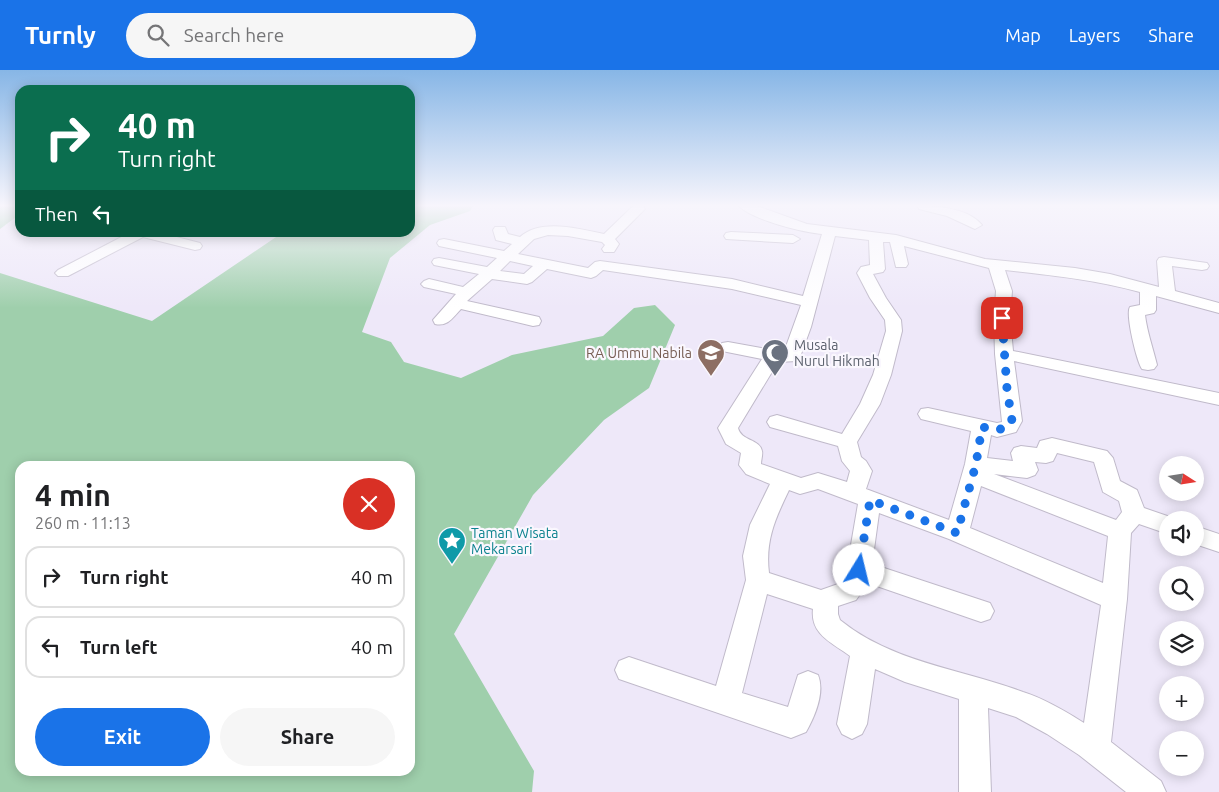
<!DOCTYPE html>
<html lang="en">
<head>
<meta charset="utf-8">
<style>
	body { margin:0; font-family:Ubuntu,sans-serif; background:#f6f6f6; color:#202124; height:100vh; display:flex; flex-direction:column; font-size:19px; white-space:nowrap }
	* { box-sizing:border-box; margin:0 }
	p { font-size:16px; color:#757577 }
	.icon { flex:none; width:28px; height:28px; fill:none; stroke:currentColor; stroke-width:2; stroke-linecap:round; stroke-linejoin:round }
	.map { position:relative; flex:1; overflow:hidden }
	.sheet { position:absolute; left:15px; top:391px; width:400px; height:315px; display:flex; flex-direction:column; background:#fff; border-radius:15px; box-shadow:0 2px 12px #0003 }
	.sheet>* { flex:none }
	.banner { position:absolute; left:15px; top:15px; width:400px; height:152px; border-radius:15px; box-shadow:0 2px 12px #0003; background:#0b6e4f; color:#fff; overflow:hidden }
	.needle { width:32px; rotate:102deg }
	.buttons { position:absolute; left:1159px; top:386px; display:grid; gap:10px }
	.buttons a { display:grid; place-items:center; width:45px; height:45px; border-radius:50%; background:#fff; box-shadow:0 2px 12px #0003; font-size:25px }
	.pin { position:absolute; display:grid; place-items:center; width:42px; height:42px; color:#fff; margin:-21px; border-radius:10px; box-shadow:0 2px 8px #0006 }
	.me { position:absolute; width:55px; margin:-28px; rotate:9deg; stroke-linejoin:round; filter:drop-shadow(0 0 4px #0008) }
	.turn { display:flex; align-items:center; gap:18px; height:105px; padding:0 20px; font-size:22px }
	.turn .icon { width:65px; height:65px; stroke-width:2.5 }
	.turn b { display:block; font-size:35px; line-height:42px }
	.then { display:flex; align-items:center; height:48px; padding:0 20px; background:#0003; gap:10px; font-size:19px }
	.round { display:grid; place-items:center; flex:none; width:52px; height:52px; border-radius:26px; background:#f6f6f6 }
	.overview { display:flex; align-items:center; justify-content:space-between; height:85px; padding:0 20px }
	h1 { font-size:30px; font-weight:700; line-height:38px }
	.button { display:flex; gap:10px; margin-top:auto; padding:10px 20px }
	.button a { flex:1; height:58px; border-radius:30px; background:#1a73e8; color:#fff; font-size:20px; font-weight:700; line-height:58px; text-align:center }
	.button a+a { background:#f6f6f6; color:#202124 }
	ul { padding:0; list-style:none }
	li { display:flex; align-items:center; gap:15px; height:62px; margin:0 10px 8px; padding:0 10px; border:2px solid #e0e0e0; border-radius:15px }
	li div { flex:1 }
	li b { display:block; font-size:19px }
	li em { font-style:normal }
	header { display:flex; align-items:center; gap:30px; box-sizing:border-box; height:70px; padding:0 25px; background:#1a73e8; color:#fff }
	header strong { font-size:24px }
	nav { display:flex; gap:28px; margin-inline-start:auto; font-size:18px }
	.search { width:350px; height:45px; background:#f6f6f6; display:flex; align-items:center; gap:12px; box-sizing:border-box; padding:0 18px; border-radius:28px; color:#757577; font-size:19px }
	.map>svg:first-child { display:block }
</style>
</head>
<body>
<header>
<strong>Turnly</strong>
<div class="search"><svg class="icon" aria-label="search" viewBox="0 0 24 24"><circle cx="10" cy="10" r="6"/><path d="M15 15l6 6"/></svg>Search here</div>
<nav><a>Map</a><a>Layers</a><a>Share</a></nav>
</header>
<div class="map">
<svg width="1219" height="722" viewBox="0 0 1219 722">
	<rect width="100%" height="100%" fill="#eee8f9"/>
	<!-- green -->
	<g fill="#9fcfac" fill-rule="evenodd">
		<path d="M0,136H20V144L0,159Z"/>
		<path d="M410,136H473L470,141L430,155L390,188L362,262L391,272L404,292L461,308L512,285L603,266L634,238L655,235L675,255L649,318L604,350L533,425L454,564L534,701L532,722H0V203L152,251L282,163L410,162ZM20,396H410V701H20Z"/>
	</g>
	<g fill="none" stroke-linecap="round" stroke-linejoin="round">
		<defs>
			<g id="minor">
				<path d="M633,136H643L645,139L615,169L619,174L614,182H604L602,179L605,175L602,172L568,166L548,165L534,169L518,184L588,198L595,192L600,191L732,209L803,226L822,164C802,162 753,150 739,136H757L807,154L896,165L985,189L1075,198L1110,204L1159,217L1157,191L1159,188L1164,187L1207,193L1209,196L1207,199L1202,200L1172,196L1175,221L1219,233V243L1156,226V240L1154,243L1145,245C1147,262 1153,278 1157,295L1154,299L1148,300L1142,299C1137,292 1125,244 1130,237L1140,235V222C1096,210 1051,205 1005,200L1012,221L1010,248L1013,281L1219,323V335L1014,291L1022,351L1016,362L997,367L991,365L987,388L1013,391L1011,383L1014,378L1021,376L1037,378L1040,371L1052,368L1107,381L1113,388L1120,411L1137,420L1144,438L1176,449L1177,450H1168V464L1139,454L1131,463L1127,529L1111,672L1161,711L1166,722H1126L1079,685L1047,664L1016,647L988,638L991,722H959V629L905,612L875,599L867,654L862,664L852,669L842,664L837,654L850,586C833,573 810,565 813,539L767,524L742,623L788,637L798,605L808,601L818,605C825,622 815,646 806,662L791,668L619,609L615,600L619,591L629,587L716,616L746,510L743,486L750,455L770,414L746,404L739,395L741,383L726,374L718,358L762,289L722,281L719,277L722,273L728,272L784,282L801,235L732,219L603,200L596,206L591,208L547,199L532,212L527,214L492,209L467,231L539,247L541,251L539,255L533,256L461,239C453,247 448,257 435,254L433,250L456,224L424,217L421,214L424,211L429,209L463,217L479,204L434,195L432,192L434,189L439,188L487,197L497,188L439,176L437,173L439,170L444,169L504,181L512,174L496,170L493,160L495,157H505L508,164L520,167C541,148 579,159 604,164ZM835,166L869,170L870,195L861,197L857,203L870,228L885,250L886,261L873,305L860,334L842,364L777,345L770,347L767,352L770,357L838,376L842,391L850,401L847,412L818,403L801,408L761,394C761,390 763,384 762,381C760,369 741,371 738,358L778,292L797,291L800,287L811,257ZM883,172H890L896,197H906L908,194L904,176L989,198L996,221L994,248L995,284L1002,352L997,353L928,338L921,339L918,344L921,349L971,361L965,394L949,450L866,419L872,401L866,391L861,387L857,372L880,334L891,305L902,261L901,250L886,228L873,204L883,202L885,199ZM510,191L533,196L524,204L500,201ZM1057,383L1094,392L1103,422L1119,431L1122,442L1116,450L994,404L1027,408L1035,405L1038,400L1035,392L1046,393L1053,391ZM981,416L1108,466L1103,513L970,458ZM818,419L858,434L846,504L838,514L821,520L769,503C765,471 775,449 789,420L800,424ZM879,443L949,469L1101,535L1084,653C1065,641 1045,629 1023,622C962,599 893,593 840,550L838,544V536L856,530L868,513L981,552L990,549L994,541L990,533L872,494Z"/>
				<path d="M918,136C938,136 968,138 982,155L975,159L947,146L919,139Z"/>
				<path d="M131,162H157L200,173L202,176L200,179L195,180L143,167L68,206H58L55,203L58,200Z"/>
				<path d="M731,162L793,165L800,169L793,173L726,169L724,166L726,163Z"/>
				<path d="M1195,456L1219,464V482L1195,474Z"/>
			</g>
		</defs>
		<!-- minor casing -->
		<use href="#minor" stroke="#c0baca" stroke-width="2"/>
		<!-- minor -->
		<use href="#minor" fill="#fff" fill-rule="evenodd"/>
	</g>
	<!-- sky -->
	<linearGradient id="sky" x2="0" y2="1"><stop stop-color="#87b6e6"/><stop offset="0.57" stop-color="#f7f5fc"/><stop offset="1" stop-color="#f7f5fc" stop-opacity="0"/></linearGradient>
	<rect width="1219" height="238" fill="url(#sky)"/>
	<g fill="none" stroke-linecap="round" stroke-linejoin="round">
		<!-- route -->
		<path stroke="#1a73e8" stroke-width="9" stroke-dasharray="0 16.2" d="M859,500L870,430L957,463L976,394L982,357C994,359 1005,363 1012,351L1007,319L1002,248"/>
	</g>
	<!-- icons -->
	<defs>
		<symbol id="school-pin" viewBox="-11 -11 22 30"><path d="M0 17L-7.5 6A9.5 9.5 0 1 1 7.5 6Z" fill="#8d6e63" stroke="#faf7fe"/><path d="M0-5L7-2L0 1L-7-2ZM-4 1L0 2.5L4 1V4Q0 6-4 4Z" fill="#fff"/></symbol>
		<symbol id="mosque-pin" viewBox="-11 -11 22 30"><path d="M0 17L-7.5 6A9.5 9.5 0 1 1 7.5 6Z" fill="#6b7280" stroke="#faf7fe"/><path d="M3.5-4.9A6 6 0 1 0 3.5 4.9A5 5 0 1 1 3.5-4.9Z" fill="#fff"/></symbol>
		<symbol id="sight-pin" viewBox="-11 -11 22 30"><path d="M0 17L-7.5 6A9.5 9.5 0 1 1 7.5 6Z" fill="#0f9aa8" stroke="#faf7fe"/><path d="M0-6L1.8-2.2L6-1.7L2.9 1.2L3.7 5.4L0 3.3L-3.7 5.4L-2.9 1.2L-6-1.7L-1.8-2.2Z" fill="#fff"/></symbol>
	</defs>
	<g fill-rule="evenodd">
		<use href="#school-pin" x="695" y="267" width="32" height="43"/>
		<use href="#mosque-pin" x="759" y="267" width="32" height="43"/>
		<use href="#sight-pin" x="436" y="455" width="32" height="43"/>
	</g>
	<g text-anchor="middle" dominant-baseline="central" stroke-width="4.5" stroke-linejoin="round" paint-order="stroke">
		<!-- worship labels -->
		<g font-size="14" fill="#5b616d" stroke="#faf7fe" text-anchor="start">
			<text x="794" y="275">Musala<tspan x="794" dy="16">Nurul Hikmah</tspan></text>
		</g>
		<!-- education labels -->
		<g font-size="14" fill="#785e54" stroke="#faf7fe" text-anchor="end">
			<text x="692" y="283">RA Ummu Nabila</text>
		</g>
		<!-- culture labels -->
		<g font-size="14" fill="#0d838f" stroke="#faf7fe" text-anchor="start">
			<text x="471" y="463">Taman Wisata<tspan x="471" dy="16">Mekarsari</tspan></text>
		</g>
	</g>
</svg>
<div class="buttons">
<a><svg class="needle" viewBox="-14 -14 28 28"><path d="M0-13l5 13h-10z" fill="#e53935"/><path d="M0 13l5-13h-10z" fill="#757577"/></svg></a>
<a><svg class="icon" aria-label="sound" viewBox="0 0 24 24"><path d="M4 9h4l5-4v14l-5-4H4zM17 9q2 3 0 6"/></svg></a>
<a><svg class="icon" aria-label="search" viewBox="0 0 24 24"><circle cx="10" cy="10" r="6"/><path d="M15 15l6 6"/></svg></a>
<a><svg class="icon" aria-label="layers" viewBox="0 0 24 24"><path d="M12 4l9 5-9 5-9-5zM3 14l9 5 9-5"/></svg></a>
<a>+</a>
<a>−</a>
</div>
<div class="pin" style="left:1002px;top:248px;background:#d93025"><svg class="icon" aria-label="arrive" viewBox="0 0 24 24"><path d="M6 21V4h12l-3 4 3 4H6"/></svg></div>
<svg class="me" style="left:859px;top:500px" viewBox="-20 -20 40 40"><circle r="19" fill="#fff"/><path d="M0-13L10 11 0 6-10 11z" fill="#1a73e8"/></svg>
<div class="banner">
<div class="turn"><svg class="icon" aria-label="right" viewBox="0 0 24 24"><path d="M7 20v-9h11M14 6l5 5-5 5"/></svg><div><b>40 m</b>Turn right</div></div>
<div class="then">Then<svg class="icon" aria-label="left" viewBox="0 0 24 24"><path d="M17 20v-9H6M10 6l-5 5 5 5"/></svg></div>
</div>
<section class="sheet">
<div class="overview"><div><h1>4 min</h1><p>260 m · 11:13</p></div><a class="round" style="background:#d93025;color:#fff"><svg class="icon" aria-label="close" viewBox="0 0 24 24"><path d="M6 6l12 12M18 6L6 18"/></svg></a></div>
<ul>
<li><svg class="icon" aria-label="right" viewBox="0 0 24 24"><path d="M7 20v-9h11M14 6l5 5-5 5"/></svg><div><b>Turn right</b></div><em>40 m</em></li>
<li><svg class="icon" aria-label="left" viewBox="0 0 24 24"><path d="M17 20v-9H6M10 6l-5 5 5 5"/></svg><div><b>Turn left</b></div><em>40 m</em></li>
</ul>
<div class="button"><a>Exit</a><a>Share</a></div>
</section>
</div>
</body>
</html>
